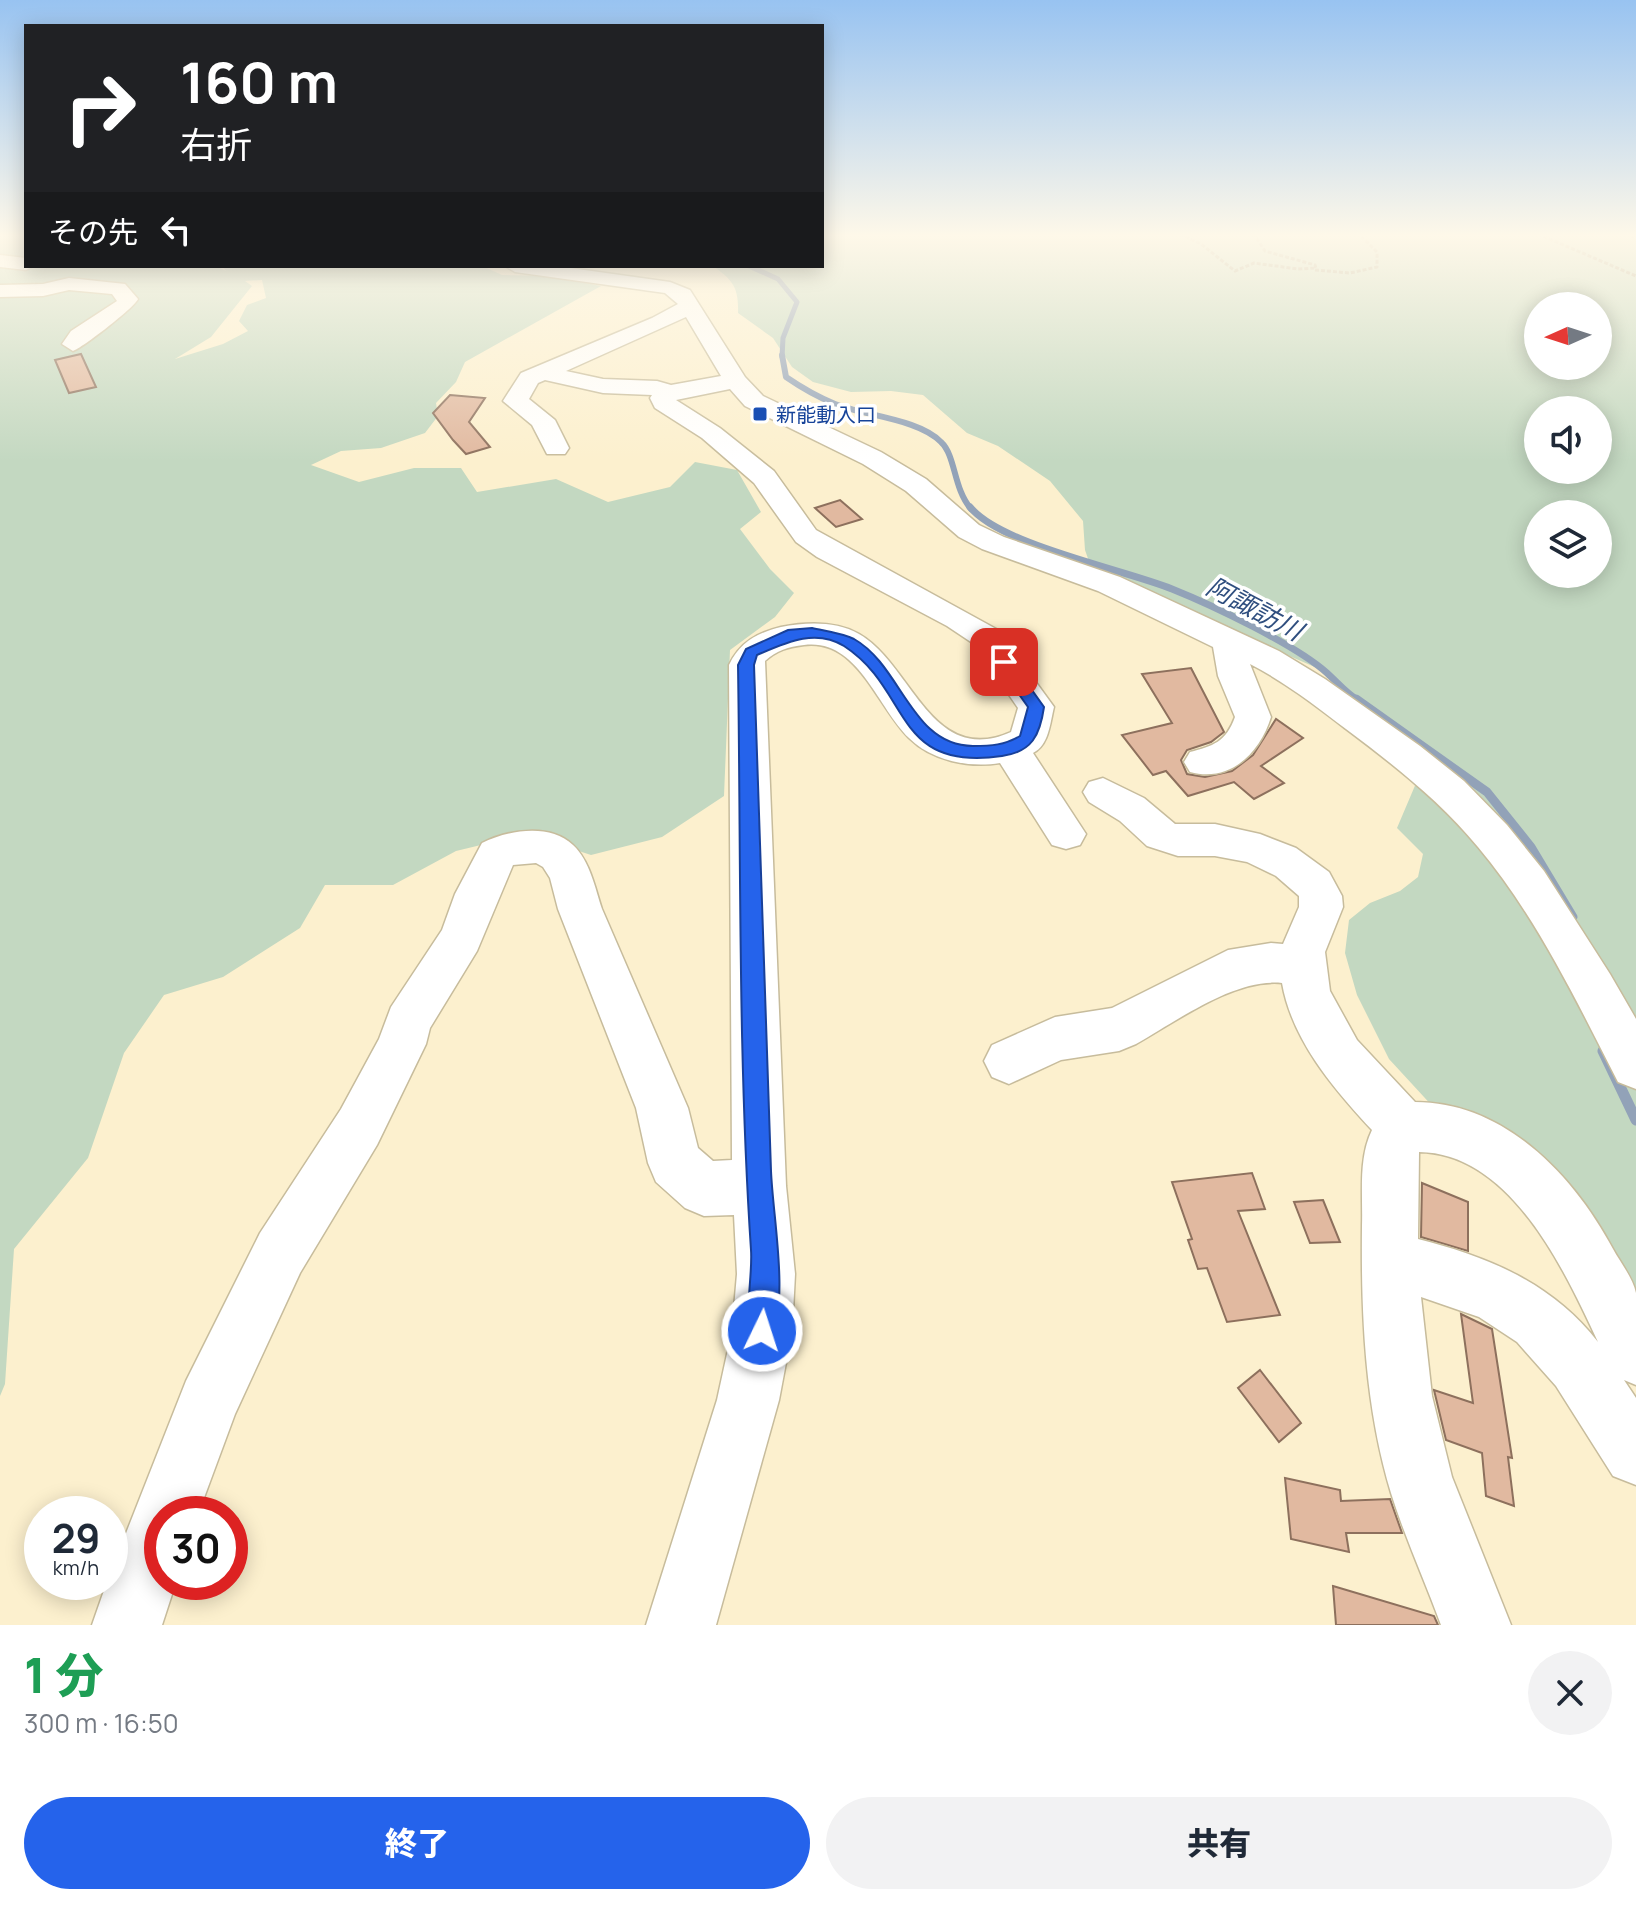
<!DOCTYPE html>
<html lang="ja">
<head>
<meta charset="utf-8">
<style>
	body { margin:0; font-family:Manrope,"Noto Sans JP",sans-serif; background:#f2f2f3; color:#1f2937; height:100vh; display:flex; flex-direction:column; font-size:30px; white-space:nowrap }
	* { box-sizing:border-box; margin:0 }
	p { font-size:26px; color:#747a83 }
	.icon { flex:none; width:44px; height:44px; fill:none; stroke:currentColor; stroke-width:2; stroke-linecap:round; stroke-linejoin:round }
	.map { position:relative; height:1625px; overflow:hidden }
	.drawer { display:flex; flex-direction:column; background:#fff; flex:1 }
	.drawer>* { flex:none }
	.banner { position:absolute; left:24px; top:24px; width:800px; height:244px; border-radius:0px; box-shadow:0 4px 20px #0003; background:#202124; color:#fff; overflow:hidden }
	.needle { width:52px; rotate:267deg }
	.fabs { position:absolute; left:1524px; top:292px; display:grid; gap:16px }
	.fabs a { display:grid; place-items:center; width:88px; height:88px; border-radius:50%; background:#fff; box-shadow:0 4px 20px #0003; font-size:40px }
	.speed { position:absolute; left:24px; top:1496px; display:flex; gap:16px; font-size:40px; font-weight:700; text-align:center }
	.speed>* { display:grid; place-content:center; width:104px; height:104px; border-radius:50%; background:#fff; box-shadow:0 4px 20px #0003; line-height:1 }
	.speed small { font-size:20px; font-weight:400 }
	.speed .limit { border:12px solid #d22; background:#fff; color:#111 }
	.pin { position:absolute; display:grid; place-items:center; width:68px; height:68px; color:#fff; margin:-34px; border-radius:16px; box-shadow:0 4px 12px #0006 }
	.me { position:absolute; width:88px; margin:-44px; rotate:4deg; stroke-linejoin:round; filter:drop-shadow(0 0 6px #0008) }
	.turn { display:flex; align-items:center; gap:28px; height:168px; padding:0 24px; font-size:36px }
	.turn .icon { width:104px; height:104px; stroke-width:2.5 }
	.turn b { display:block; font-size:56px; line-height:68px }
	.then { display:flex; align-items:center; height:76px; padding:0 24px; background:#0003; gap:16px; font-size:30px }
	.round { display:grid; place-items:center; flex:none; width:84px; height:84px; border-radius:42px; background:#f2f2f3 }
	.head { display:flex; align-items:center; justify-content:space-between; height:136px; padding:0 24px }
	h1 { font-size:48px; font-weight:800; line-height:60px; color:#1e9e55 }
	.action { display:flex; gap:16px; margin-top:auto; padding:16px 24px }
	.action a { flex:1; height:92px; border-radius:48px; background:#2563eb; color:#fff; font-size:32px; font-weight:800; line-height:92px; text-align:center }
	.action a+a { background:#f2f2f3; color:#1f2937 }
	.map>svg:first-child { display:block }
</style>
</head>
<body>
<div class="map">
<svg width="1636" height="1625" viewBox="0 0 1636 1625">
	<rect width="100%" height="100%" fill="#fcf0ce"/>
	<!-- green -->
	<g fill="#c3d8c1" fill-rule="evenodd">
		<path d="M0,234H26V266H216L226,271L222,266H482L502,275L550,276L601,286L465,362L456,382L436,403L438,416L425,433L381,448L341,451L311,465L359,482L414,468H461L477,492L556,479L608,502L670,487L695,462L737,470L761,512L740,529L770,569L794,593L775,617L730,650L724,796L662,837L591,855L527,834L456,851L393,885H325L300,928L223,977L164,995L124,1053L88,1158L14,1249L5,1384L0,1396ZM262,280L266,298L247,305L239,321L248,331L223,344L175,359L211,337L252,286L245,281Z"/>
		<path d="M822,234H1636V1327L1389,1059L1357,995L1345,953L1349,920L1370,903L1400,891L1418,877L1423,854L1397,828L1428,755L1317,668L1092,570L1085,550L1083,521L1050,481L998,446L967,433L923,395L891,391L851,392L813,382L792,367L773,338L738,313C739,288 733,280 713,266H822ZM1538,306H1598V366H1538ZM1538,410H1598V470H1538ZM1538,514H1598V574H1538Z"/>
	</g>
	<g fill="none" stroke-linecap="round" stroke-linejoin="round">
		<!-- stream-far4 -->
		<path stroke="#92a2b8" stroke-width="5" d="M749,266L778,279L797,302L783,338L782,357"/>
		<!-- stream-far3 -->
		<path stroke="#92a2b8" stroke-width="6" d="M782,355L786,377C802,388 818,397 835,404C865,416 919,419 941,442C956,456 953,488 971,509"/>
		<!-- stream-far2 -->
		<path stroke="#92a2b8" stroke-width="7" d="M970,507C1001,545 1122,569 1172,589C1212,605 1296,645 1327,673C1338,683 1346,693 1359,701"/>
		<!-- stream-far1 -->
		<path stroke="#92a2b8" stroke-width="9" d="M1356,699L1487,792L1531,847L1573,917"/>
		<!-- stream -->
		<path stroke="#92a2b8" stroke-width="11" d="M1603,1051L1636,1120"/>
	</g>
	<!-- building -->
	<g fill="#e1b9a0" stroke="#8d705d" stroke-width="2">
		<path d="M81,354L96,387L69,393L55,360Z"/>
		<path d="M450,395L485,398L469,422L490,447L466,454L453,440L433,413Z"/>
		<path d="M840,500L862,519L836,527L815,508Z"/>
		<path d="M1191,668L1224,732L1211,742L1187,750L1181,760L1187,774L1205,777L1232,771L1253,755L1276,719L1303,738L1261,766L1284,783L1254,799L1234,782L1188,796L1166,771L1153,775L1122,735L1172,723L1142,674Z"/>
		<path d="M1252,1173L1265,1209L1238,1211L1280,1315L1227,1322L1207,1268L1198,1269L1188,1240L1192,1239L1172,1182Z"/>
		<path d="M1422,1183L1468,1202V1251L1421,1237Z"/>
		<path d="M1323,1200L1340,1242L1310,1243L1294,1202Z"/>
		<path d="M1461,1314L1492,1329L1512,1458L1508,1457L1514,1506L1486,1496L1482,1453L1446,1440L1434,1390L1473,1403Z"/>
		<path d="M1260,1370L1301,1423L1279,1442L1238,1388Z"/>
		<path d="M1285,1478L1340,1490L1341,1501L1390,1499L1402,1533H1346L1349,1552L1291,1539Z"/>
		<path d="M1333,1586L1434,1616L1438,1625H1336Z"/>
	</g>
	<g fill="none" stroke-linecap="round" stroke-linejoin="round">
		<defs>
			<g id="minor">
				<path d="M0,255L26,258V266H34L26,270L0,267Z"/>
				<path d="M505,266H556L670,282L690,290L745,377L763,396L881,452L926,479L979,525L1004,537L1120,577L1279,651L1325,679L1420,746L1464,781L1507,825L1544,871L1610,974L1636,1019V1089L1618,1082C1577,1002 1536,916 1478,847C1440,801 1394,765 1346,729C1316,706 1285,682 1250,664L1271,717C1260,753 1230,783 1190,772L1184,762L1190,752C1213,746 1226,742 1235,717L1218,676L1213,647L1098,591L982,549L959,537L906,491L863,464L745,406L730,389L676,400L720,428L774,471L816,530L998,630L1054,707C1050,723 1049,745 1033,753L1086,834L1080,845L1066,849L1052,845L1000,763C969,768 932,761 909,738C877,707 858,638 804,645C788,647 777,650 765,661L786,1186L795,1274L792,1331L779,1400L716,1625H646L717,1400L732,1331L737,1274L734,1215L704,1216L685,1208L656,1182L648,1163L636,1108L558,909L550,878L543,867L536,863L513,865L477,951L430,1028L426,1044L377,1145L300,1273L235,1414L198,1514H162V1582H176L162,1625H92L107,1582H110V1574L186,1381L260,1233L341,1109L379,1039L391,1007L442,930L455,894L482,843C508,830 550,823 573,845C590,861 595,888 602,909L688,1108L698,1148L713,1161L732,1160L729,665C740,642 757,633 781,627C807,622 836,621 859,634C912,664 931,768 1011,732L1018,708L974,644L947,626L817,557L796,542L754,483L702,438L655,408L650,398L652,395L603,393L545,380L538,383L529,399L555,420L569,448L565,454H547L532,425L503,401L521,373L652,318L678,304L665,293L515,272ZM686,317L721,376L671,385L657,381L603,379L566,371Z"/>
				<path d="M69,278L125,284L138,299C134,308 82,348 73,351L62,344L71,331L117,301L112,294L69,290L43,296L0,297V285L43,284Z"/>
				<path d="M1103,778L1144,798L1175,824H1215L1260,834L1296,848L1329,872L1342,896L1343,907L1325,952L1330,991L1357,1040L1415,1102C1505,1102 1574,1176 1613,1249C1620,1262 1633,1278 1636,1293C1636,1315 1636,1360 1636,1385L1624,1380L1636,1398V1485L1613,1476L1556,1386L1517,1342L1479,1317L1421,1297L1432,1396L1452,1477L1511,1625H1441C1425,1581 1405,1538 1391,1493C1365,1407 1361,1316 1362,1226C1363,1194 1358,1159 1372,1130C1333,1088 1292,1040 1282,983C1234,978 1177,1021 1136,1044L1119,1051L1061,1060L1009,1084L992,1077L984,1061L992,1045L1055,1017L1112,1008L1228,950L1271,943L1283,944L1299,907V896L1276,876L1247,862L1215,856H1178L1147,846L1120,821L1089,802L1083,792L1089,782ZM1419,1152C1511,1153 1565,1271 1598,1342C1552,1283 1489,1257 1418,1239Z"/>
			</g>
		</defs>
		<!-- minor casing -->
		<use href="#minor" stroke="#c7bc9c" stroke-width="3"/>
		<!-- path -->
		<g stroke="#ada48a" stroke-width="3" stroke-dasharray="4 2" stroke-linecap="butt">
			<path d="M1180,234L1201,244L1235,271L1254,263L1298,269L1316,268L1315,265L1265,251L1254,234"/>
			<path d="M1538,234L1636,276"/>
			<path d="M1625,234L1636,238"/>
			<path d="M1315,270L1350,273L1377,267V252L1359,234"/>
		</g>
		<!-- minor -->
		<use href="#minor" fill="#fff" fill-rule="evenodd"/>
	</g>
	<!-- sky -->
	<linearGradient id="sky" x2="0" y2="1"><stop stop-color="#98c3f1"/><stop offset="0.51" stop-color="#fef8e9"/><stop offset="1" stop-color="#fef8e9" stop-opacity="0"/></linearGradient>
	<rect width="1636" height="462" fill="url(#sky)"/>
	<!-- route -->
	<path fill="#2563eb" stroke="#184099" stroke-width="2" d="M812,628C825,631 842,633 854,639C902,666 911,746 973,746C991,746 1005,745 1020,736L1028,707L996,662L998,658H1009L1044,707C1040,735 1032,752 1002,756C892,772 912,690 844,646C815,628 785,643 757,655L754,665C759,833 765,1002 771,1171C773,1219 789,1297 771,1341L762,1345L752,1341C743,1319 753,1276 751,1250C738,1056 741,859 738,665L746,649L788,630Z"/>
	<!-- markers -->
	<rect fill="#1a4fb4" stroke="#fff" stroke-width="3" x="752" y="406" width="16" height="16" rx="4"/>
	<g text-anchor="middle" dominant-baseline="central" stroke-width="7" stroke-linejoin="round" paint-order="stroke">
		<!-- far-transit labels -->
		<g font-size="20" fill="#164399" stroke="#fff" text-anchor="start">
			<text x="776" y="414">新能動入口</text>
		</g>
		<!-- water labels -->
		<g font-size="26" font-style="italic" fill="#304f7f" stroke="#fff">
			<text transform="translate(1255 608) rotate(28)">阿諏訪川</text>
		</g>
	</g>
</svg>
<div class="fabs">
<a><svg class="needle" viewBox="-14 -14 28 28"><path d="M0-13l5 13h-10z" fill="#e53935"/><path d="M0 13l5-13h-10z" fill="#747a83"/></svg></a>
<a><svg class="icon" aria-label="sound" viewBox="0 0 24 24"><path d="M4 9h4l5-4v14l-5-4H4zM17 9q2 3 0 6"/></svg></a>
<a><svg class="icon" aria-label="layers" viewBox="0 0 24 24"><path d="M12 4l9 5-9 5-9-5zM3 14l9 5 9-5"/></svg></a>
</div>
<div class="speed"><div>29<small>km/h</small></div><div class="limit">30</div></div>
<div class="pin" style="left:1004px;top:662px;background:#d93025"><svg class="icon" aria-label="arrive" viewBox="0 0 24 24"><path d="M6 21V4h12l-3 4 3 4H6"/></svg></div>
<svg class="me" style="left:762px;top:1331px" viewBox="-20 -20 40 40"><circle r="17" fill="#2563eb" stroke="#fff" stroke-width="3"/><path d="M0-11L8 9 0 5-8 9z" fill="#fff"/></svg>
<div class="banner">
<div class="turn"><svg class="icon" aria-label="right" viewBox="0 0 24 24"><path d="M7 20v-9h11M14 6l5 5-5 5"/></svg><div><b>160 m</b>右折</div></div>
<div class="then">その先<svg class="icon" aria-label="left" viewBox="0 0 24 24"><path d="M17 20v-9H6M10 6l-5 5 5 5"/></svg></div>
</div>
</div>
<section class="drawer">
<div class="head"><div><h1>1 分</h1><p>300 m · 16:50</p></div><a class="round"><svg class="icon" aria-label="close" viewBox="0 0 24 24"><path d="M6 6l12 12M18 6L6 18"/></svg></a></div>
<div class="action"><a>終了</a><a>共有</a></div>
</section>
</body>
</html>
